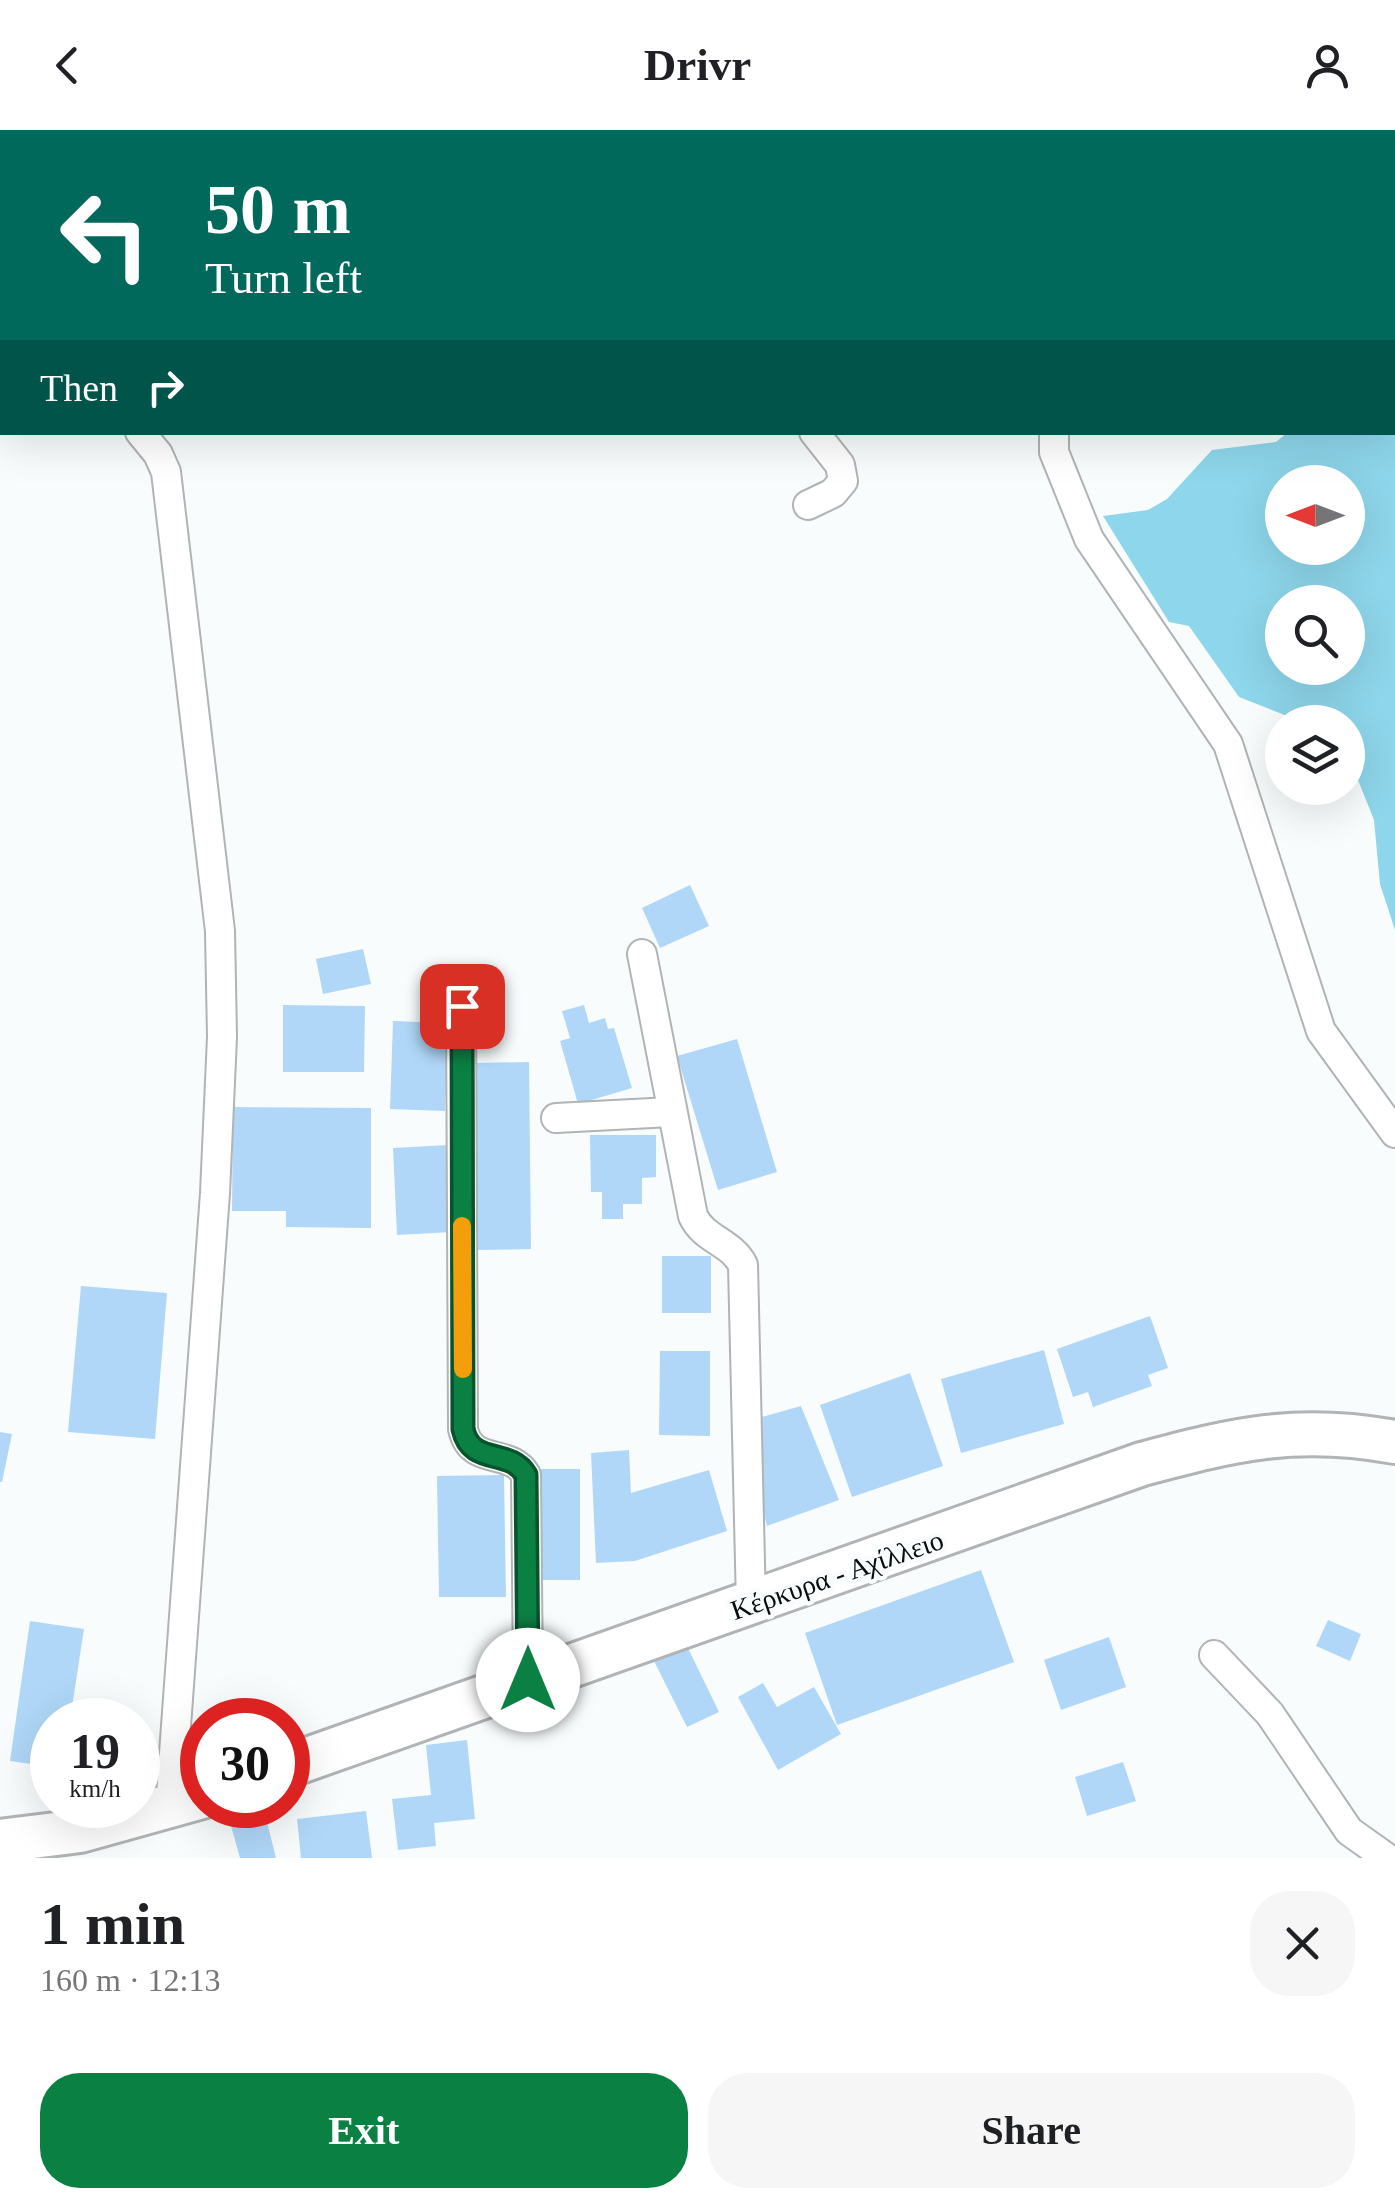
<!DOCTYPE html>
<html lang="en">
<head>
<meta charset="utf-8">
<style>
	body { margin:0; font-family:"Times New Roman",serif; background:#f6f6f6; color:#202124; height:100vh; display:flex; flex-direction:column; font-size:38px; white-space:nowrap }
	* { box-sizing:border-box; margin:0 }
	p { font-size:32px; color:#757577 }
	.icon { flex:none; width:55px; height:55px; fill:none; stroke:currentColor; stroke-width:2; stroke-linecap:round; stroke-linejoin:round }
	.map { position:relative; height:1728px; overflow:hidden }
	.sheet { display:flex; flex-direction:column; background:#fff; flex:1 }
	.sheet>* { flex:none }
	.hud { position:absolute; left:0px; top:0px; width:1395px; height:305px; box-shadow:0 10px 40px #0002; background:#00695c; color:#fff; overflow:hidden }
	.needle { width:65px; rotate:270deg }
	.tools { position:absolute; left:1265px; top:335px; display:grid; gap:20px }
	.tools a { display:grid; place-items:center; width:100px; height:100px; border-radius:50%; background:#fff; box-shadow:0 10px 40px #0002; font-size:50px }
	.speed { position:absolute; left:30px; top:1568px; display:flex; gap:20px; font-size:50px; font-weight:700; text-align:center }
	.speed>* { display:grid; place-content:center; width:130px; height:130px; border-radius:50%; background:#fff; box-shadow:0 10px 40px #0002; line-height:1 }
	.speed small { font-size:25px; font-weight:400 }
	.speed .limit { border:15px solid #d22; background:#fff; color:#111 }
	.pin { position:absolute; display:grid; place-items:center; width:85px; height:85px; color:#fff; margin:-42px; border-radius:20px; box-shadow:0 5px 15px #0006 }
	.me { position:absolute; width:110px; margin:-55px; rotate:0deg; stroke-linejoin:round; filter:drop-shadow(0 0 8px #0008) }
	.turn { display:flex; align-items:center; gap:35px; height:210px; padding:0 40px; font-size:45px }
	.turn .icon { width:130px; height:130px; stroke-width:2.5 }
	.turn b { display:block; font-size:70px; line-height:85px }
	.then { display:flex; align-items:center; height:95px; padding:0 40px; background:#0003; gap:20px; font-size:38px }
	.round { display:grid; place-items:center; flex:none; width:105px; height:105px; border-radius:40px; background:#f6f6f6 }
	.summary { display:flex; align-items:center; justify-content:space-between; height:170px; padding:0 40px }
	h1 { font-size:60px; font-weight:600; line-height:75px }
	.cta { display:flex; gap:20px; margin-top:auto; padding:20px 40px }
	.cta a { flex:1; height:115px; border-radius:40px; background:#0b8043; color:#fff; font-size:40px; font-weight:600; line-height:115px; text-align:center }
	.cta a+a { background:#f6f6f6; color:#202124 }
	header { display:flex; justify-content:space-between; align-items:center; height:130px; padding:0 40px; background:#fff; font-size:45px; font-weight:600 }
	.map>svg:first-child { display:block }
</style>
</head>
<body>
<header><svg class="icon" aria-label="back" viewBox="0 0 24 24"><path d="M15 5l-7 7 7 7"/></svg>Drivr<svg class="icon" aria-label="person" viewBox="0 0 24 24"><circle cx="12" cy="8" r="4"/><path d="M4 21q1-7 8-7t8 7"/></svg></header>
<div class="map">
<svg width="1395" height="1728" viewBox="0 0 1395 1728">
	<rect width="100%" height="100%" fill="#f8fcfd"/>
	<!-- green -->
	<path fill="#8ed6eb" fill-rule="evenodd" d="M1393,276L1395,277V800L1380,754L1374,690L1348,625V592H1302L1239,567L1189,496L1169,492L1103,386L1148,380L1167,369L1212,320L1276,312L1287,303L1392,302ZM1282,352H1348V418H1282ZM1282,472H1348V538H1282Z"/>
	<!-- building -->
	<g fill="#b0d7f8">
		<path d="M690,755L709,796L660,818L642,778Z"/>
		<path d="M363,819L371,854L323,864L316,829Z"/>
		<path d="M283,875L365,876L364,942H283Z"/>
		<path d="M584,875L589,893L605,888L608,899L614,898L632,958L578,974L560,911L570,908L562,881Z"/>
		<path d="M393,891L448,893L445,981L390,979Z"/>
		<path d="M737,909L777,1042L718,1060L677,926Z"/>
		<path d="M529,932L531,1119L475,1120L473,933Z"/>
		<path d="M233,977L371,978V1098L286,1097V1081H232Z"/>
		<path d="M590,1005H656V1047L642,1048V1074H623V1089H602V1062H591Z"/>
		<path d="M448,1015L452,1102L397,1105L393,1018Z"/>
		<rect x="662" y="1126" width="49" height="57"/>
		<path d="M81,1156L167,1163L155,1309L68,1302Z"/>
		<path d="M1150,1186L1168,1238L1148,1245L1152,1256L1093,1277L1088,1262L1073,1267L1057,1219Z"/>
		<path d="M1044,1220L1064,1294L961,1323L941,1249Z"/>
		<path d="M660,1221H710V1306L659,1305Z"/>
		<path d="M910,1243L943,1336L852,1367L820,1275Z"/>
		<path d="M801,1276L839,1370L767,1396L761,1374L758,1288Z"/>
		<path d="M0,1302L12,1304L2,1352H0Z"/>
		<path d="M629,1320L631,1363L709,1340L727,1401L635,1431L596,1433L591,1323Z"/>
		<rect x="536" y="1339" width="44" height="111"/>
		<path d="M504,1345L506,1467H439L437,1346Z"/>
		<path d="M981,1440L1014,1532L837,1595L805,1503Z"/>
		<path d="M1328,1490L1361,1504L1350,1531L1316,1516Z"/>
		<path d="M30,1491L84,1499L70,1590H52V1637L10,1631Z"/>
		<path d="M1109,1507L1126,1557L1061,1580L1044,1530Z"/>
		<path d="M685,1512L719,1582L687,1597L653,1529Z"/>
		<path d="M763,1553L777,1577L814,1557L841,1604L778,1640L738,1567Z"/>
		<path d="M467,1610L475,1689L434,1693L436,1716L398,1720L392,1669L431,1665L426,1615Z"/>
		<path d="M1123,1632L1136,1671L1087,1686L1075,1647Z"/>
		<path d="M366,1681L372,1728H301L297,1689Z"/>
		<path d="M265,1684L276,1728H240L230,1692Z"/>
	</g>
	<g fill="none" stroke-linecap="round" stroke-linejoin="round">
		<defs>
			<g id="street">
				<path d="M417,0L420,2"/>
				<path d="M1323,0L1326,2"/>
				<path d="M1054,2L1058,0"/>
				<path d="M140,302L158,324L166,342L220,801L222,907L215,1063L170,1678"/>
				<path d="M1054,302V322L1089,409L1228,614L1321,901L1395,1003"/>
				<path d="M808,375L833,363L843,351L840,335L814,302"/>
				<path d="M642,824L693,1086C704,1110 732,1112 743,1135L751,1475"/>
				<path d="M461,876L463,1299C471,1337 510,1317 526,1345L528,1550"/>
				<path d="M556,988L671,982"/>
				<path d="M1214,1525L1270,1584L1349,1701L1387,1728"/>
			</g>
			<g id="primary">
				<path d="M288,1636L1142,1334C1235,1309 1297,1294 1395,1312"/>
				<path d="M0,1711L80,1701L202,1667"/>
			</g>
		</defs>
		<!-- street casing -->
		<use href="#street" stroke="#b0b4b5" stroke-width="32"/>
		<!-- primary casing -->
		<use href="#primary" stroke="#b0b4b5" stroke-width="48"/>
		<!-- street -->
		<use href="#street" stroke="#fff" stroke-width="28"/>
		<!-- primary -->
		<use href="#primary" stroke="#fff" stroke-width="42"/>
	</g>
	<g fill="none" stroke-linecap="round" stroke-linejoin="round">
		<defs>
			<path id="route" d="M462,876L463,1299C471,1337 510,1317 526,1345L528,1550"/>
		</defs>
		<!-- route casing -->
		<use href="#route" stroke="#07532c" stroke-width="25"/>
		<!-- route -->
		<use href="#route" stroke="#0b8043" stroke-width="18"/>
		<!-- slow -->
		<path stroke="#f59e0b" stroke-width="18" d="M462,1096L463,1239"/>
	</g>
	<g text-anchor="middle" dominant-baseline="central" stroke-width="9" stroke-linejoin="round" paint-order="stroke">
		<!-- street labels -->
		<g font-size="28" fill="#0b0c0c" stroke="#f8fcfd">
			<text transform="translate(837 1445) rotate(-19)">Κέρκυρα - Αχίλλειο</text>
		</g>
	</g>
</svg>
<div class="tools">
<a><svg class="needle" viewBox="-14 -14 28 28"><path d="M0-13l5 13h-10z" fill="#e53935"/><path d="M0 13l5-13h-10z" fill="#757577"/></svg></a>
<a><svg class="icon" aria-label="search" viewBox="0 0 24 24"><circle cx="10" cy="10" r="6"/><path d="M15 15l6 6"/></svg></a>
<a><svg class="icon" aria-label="layers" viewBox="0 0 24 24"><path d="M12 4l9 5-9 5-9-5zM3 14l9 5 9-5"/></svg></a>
</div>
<div class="speed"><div>19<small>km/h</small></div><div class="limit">30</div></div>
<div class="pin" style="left:462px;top:876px;background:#d93025"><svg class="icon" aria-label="arrive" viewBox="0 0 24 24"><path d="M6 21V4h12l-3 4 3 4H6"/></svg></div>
<svg class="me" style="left:528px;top:1550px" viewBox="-20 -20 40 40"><circle r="19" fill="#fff"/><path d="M0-13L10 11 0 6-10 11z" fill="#0b8043"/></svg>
<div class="hud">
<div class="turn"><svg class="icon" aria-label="left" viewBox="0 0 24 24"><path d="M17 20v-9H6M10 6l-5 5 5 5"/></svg><div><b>50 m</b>Turn left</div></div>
<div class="then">Then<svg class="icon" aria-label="right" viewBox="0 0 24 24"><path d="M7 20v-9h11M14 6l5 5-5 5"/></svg></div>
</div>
</div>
<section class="sheet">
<div class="summary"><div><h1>1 min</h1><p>160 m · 12:13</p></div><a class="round"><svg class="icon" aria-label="close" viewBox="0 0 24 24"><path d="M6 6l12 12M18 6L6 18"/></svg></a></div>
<div class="cta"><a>Exit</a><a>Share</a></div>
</section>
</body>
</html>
